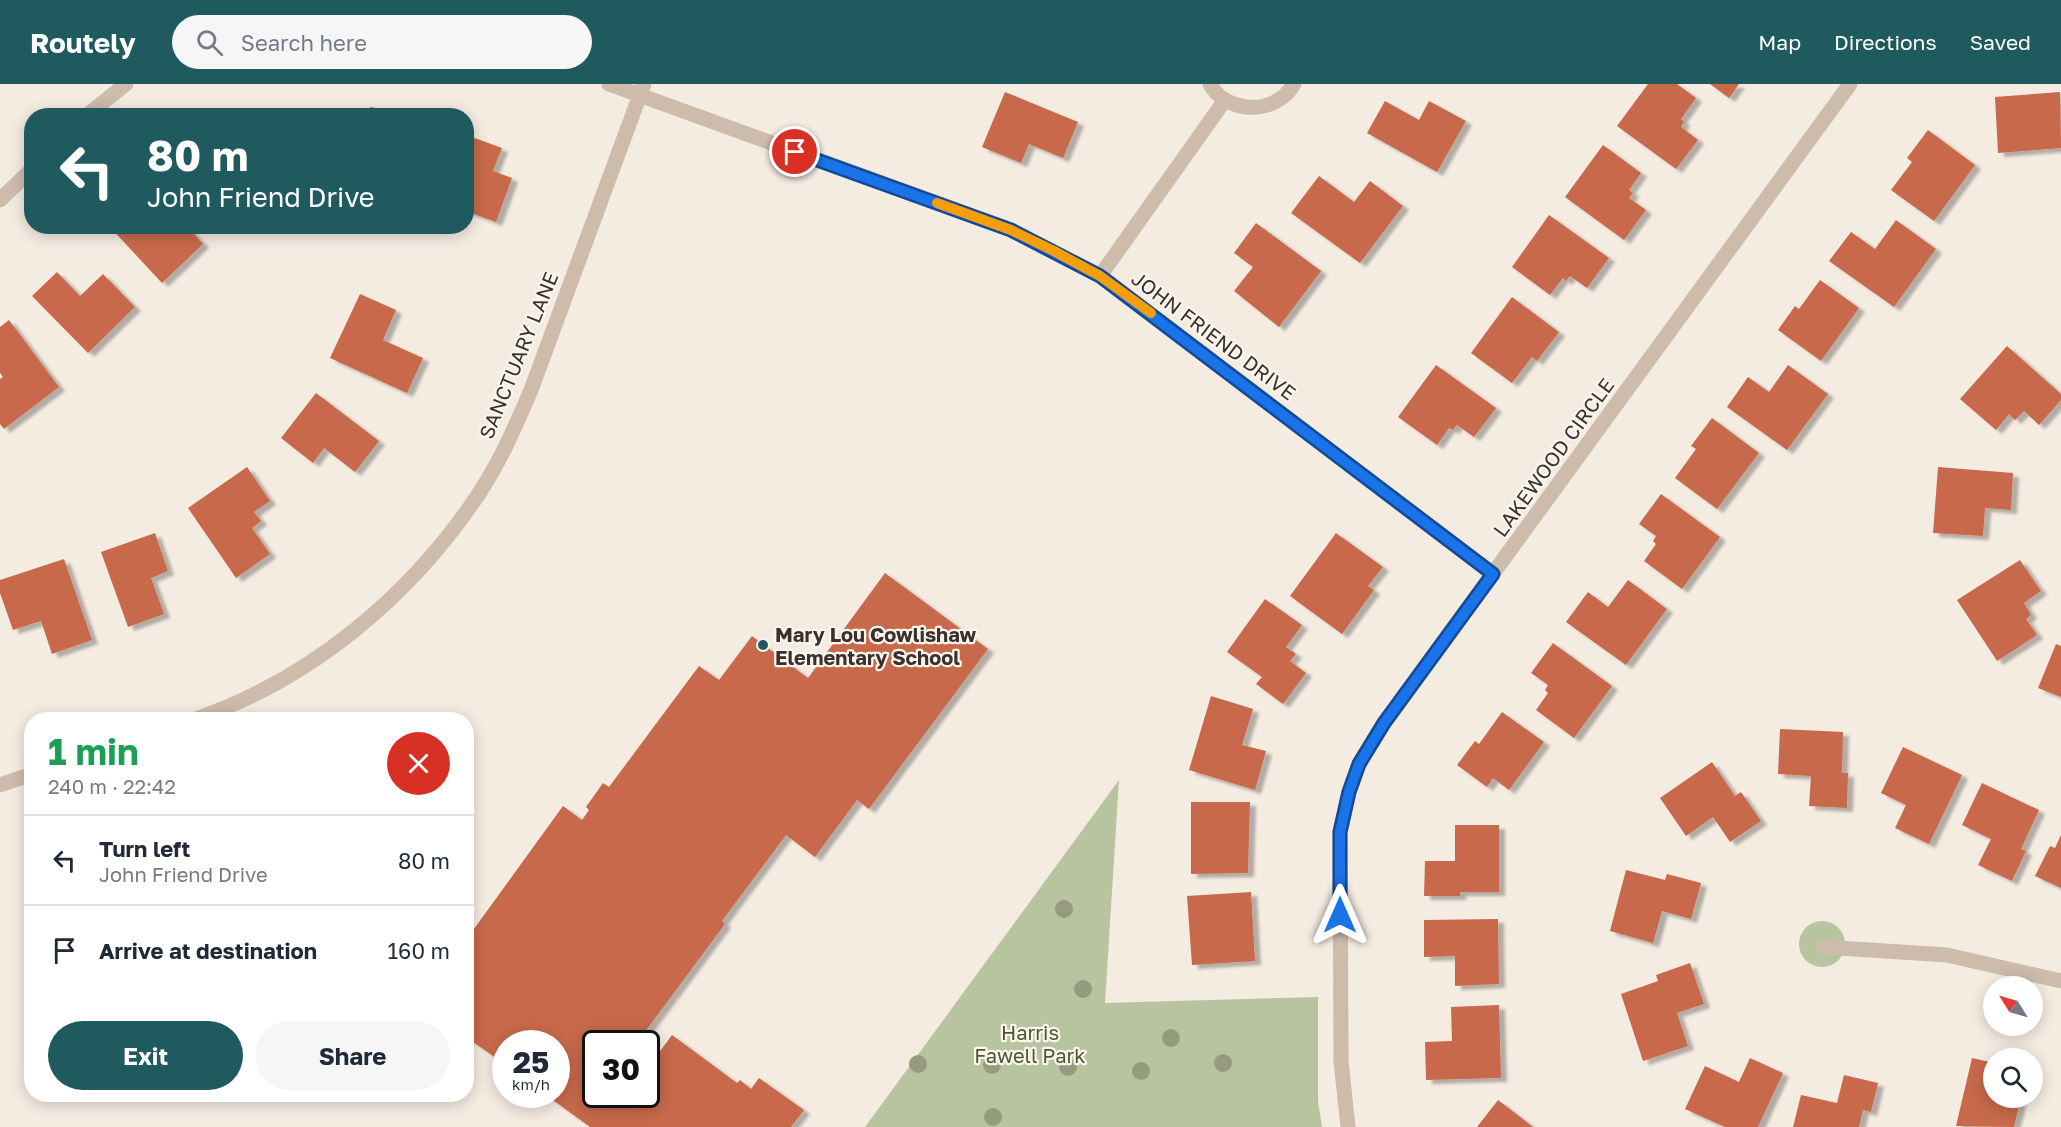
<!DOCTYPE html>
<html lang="en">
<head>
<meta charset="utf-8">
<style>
	body { margin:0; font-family:"Golos Text",sans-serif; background:#f6f6f7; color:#1f2937; height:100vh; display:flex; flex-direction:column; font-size:22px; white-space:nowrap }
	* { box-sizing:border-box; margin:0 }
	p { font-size:20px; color:#747a83 }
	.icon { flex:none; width:33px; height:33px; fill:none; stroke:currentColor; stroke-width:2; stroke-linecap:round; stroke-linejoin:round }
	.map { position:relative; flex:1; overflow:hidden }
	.sheet { position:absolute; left:24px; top:628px; width:450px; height:390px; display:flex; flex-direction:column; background:#fff; border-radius:24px; box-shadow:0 3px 15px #0003 }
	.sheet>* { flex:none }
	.guide { position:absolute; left:24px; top:24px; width:450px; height:126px; border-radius:24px; box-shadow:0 3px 15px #0003; background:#1f5a5e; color:#fff; overflow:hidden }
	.needle { width:39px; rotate:307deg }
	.tools { position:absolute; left:1983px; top:892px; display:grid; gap:12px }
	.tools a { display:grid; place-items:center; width:60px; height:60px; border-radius:50%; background:#fff; box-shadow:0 3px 15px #0003; font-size:30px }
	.speed { position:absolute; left:492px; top:946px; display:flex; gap:12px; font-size:30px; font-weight:700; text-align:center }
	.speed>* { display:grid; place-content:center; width:78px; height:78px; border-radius:50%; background:#fff; box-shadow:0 3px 15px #0003; line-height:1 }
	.speed small { font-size:15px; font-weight:400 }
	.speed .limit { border:3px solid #111; border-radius:9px; background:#fff; color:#111 }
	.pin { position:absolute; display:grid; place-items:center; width:51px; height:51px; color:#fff; margin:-26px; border:3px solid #fff; border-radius:50%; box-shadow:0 2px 6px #0007 }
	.me { position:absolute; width:66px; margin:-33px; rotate:0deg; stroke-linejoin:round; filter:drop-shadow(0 0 4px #0008) }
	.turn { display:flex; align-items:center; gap:21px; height:126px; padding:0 24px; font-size:27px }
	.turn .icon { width:78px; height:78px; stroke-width:2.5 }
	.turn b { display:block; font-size:42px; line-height:51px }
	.round { display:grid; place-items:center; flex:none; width:63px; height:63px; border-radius:32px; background:#f6f6f7 }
	.head { display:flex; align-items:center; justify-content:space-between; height:102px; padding:0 24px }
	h1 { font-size:36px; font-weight:700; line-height:45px; color:#1e9e55 }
	.cta { display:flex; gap:12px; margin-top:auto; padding:12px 24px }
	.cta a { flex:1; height:69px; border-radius:36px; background:#1f5a5e; color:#fff; font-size:24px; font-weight:700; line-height:69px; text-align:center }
	.cta a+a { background:#f6f6f7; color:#1f2937 }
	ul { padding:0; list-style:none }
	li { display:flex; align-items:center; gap:18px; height:90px; padding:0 24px; border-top:2px solid #e0e1e3 }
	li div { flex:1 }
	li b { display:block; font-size:22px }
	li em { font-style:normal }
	header { display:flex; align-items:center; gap:36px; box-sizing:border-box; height:84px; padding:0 30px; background:#1f5a5e; color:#fff }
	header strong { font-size:28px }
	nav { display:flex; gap:33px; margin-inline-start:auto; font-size:21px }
	.search { width:420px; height:54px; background:#f6f6f7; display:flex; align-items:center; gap:15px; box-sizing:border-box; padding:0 21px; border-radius:33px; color:#747a83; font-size:22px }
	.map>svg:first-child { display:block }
</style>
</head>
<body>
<header>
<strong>Routely</strong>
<div class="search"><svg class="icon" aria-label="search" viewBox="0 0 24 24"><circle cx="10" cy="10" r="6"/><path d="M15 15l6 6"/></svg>Search here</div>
<nav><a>Map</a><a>Directions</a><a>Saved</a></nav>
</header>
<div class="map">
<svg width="2061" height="1043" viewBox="0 0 2061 1043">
	<defs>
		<filter id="shadow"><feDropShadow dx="6" dy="4" stdDeviation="1.5" flood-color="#0004"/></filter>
	</defs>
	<rect width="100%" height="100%" fill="#f4ebe1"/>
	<!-- green -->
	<g fill="#b8c4a0">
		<path d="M1119,696L1105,919L1318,913V1017L1322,1043H865Z"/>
		<circle cx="1822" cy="860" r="23"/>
	</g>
	<!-- building -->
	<g fill="#c8694b" filter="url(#shadow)">
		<path d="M1648,0H1677L1696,14L1681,35L1684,38L1681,43L1698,56L1676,85L1617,42Z"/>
		<path d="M1710,0H1739L1729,14Z"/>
		<path d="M1005,8L1078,38L1063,74L1029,60L1021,79L982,63Z"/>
		<path d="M2060,8L2061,64L1998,69L1995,13Z"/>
		<path d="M1385,17L1419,36L1429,17L1466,37L1437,88L1367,49Z"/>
		<path d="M370,23L413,30L412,32H369Z"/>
		<path d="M1928,46L1975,81L1934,137L1891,106L1912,78L1907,74Z"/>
		<path d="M469,52L502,64L493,87L512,94L496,138L466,127V58Z"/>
		<path d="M1603,61L1641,89L1629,106L1633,109L1629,114L1646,126L1624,156L1565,113Z"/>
		<path d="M1319,92L1354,118L1370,97L1403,122L1360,179L1291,129Z"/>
		<path d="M1549,131L1609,174L1587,204L1570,192L1566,197L1563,194L1550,211L1512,183Z"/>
		<path d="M1896,136L1936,165L1894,223L1829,177L1851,148L1875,165Z"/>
		<path d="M1256,139L1321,187L1279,243L1234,207L1253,183L1234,169Z"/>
		<path d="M109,142H187L203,160L162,199Z"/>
		<path d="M57,188L80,212L103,190L135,223L88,269L32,212Z"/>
		<path d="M1820,196L1859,224L1821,277L1778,246L1795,222L1799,225Z"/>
		<path d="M360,210L396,226L383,256L423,274L407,309L330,274Z"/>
		<path d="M1512,213L1559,248L1537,277L1532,273L1512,299L1471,269Z"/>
		<path d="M9,236L59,303L4,345L0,340V295L3,293L0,289V243Z"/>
		<path d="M2007,262L2061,310V316L2039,341L2024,327L2015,336L2009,330L1996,346L1960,315Z"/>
		<path d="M1436,281L1496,324L1474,353L1457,341L1453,346L1449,344L1437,361L1398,333Z"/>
		<path d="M1788,281L1828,310L1787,366L1727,323L1748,293L1769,308Z"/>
		<path d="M316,309L379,357L355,388L324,364L313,379L281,354Z"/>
		<path d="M1712,334L1759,369L1717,425L1675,394L1696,365L1691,362Z"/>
		<path d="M247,383L270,417L254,428L261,437L252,444L270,470L236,494L188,424Z"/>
		<path d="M1938,383L2013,389L2011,426L1985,424L1983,452L1933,449Z"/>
		<path d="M1661,410L1720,453L1682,505L1644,477L1656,460L1653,457L1656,452L1639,440Z"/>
		<path d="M155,449L168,487L151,494L164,530L128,543L101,468Z"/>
		<path d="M1336,449L1383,483L1368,502L1374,506L1342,550L1290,512Z"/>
		<path d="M64,475L92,556L52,570L41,537L13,546L0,509V496Z"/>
		<path d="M2020,476L2041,507L2024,519L2031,531L2026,535L2037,551L1997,577L1957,516Z"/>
		<path d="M885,489L988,565L869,725L857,716L815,773L786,751L722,837L725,840L636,960H596V1011H646V973L652,978L672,951L737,999L740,996L751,1005L759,994L804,1026L791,1043H590L546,1011H556V960H506V981L466,953V846L471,849L563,722L582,736L589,726L586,723L603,699L609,703L699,582L719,596L752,552L808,594Z"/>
		<path d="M1628,496L1667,525L1626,581L1566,538L1588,508L1608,523Z"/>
		<path d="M1265,515L1302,541L1286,563L1296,570L1290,577L1306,589L1283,620L1256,600L1262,593L1227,568Z"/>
		<path d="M1553,559L1612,602L1574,654L1536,626L1548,609L1545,606L1548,601L1531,589Z"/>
		<path d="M2056,560L2061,562V613L2038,604Z"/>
		<path d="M1211,612L1253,625L1242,661L1266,667L1255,706L1189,686Z"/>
		<path d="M1502,628L1544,658L1509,706L1493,694L1487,703L1457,681L1475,657L1479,660Z"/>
		<path d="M1780,645L1843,648L1842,689H1848L1847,724L1809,722L1811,692L1778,690Z"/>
		<path d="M1903,663L1962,691L1929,760L1895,744L1906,721L1881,709Z"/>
		<path d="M1712,678L1735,712L1741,708L1761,737L1730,758L1713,733L1686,752L1660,714Z"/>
		<path d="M1982,699L2039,726L2021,765L2026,767L2012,797L1978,781L1991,755L1962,741Z"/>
		<path d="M1191,718H1250L1248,789L1191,790Z"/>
		<path d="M1455,741H1499V808H1460V812H1424L1425,777H1455Z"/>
		<path d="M2061,751V804L2035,792L2050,762L2055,764Z"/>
		<path d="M1626,786L1665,796L1667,790L1701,799L1691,835L1662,827L1653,859L1610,847Z"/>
		<path d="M1251,808L1255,877L1192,881L1187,812Z"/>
		<path d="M1498,835L1499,900L1455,902V872L1424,873V836Z"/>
		<path d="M1690,879L1704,920L1677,929L1688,962L1643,977L1621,910L1658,897L1656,891Z"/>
		<path d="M1499,921L1501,994L1426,996L1425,958L1452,957L1451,923Z"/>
		<path d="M1750,974L1783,989L1758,1043H1725L1685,1025L1705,982L1739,998Z"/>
		<path d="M1972,974L1994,979V1014H2021L2014,1043L1956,1042Z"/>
		<path d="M1844,991L1878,999L1871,1028L1863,1026L1859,1043H1793L1801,1011L1837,1019Z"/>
		<path d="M1498,1016L1533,1043H1477Z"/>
	</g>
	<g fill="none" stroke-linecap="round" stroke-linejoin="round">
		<!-- minor -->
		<g stroke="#cdbbac" stroke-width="15">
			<path d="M609,0L1011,146L1100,192L1493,490"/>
			<path d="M1210,0C1224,26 1263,31 1285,11C1289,8 1291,4 1294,0"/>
			<path d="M86,32L126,0"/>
			<path d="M0,116L32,85"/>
			<path d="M1100,192L1225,16"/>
			<path d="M193,636C311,596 412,511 480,408C501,376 516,341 531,306L644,0"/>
			<path d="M0,701L32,690"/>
			<path d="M1823,863L1947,871L2061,897"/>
			<path d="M1348,1043L1341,977L1340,748L1349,708L1359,680L1384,639L1850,0"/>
		</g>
	</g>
	<!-- trees -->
	<g fill="#969b7f">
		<circle cx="1064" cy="825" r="9"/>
		<circle cx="1083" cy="905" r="9"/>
		<circle cx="1171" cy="954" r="9"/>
		<circle cx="1223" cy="979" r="9"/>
		<circle cx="918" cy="980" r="9"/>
		<circle cx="992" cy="981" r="9"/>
		<circle cx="1068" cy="983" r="9"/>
		<circle cx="1141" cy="987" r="9"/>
		<circle cx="993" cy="1033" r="9"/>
	</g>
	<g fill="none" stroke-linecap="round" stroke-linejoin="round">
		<defs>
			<path id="route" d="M795,68L1011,146L1100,192L1493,490L1384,639L1359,680L1349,708L1340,748V831"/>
		</defs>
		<!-- route casing -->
		<use href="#route" stroke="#114b97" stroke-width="15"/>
		<!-- route -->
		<use href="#route" stroke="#1a73e8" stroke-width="10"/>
		<!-- slow -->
		<path stroke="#f59e0b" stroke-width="10" d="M937,119L1011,146L1054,167L1100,192L1151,229"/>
	</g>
	<!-- markers -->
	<circle fill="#1f5a5e" stroke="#fbf5ee" stroke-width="2" cx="763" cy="561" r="6"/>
	<g text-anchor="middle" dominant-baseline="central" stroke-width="4.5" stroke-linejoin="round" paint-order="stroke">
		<!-- street labels -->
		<g font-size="20" fill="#3b302b" stroke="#fbf5ee">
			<text transform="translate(1214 251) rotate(37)">JOHN FRIEND DRIVE</text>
			<text transform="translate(518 271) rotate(-68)">SANCTUARY LANE</text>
			<text transform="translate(1553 373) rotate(-54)">LAKEWOOD CIRCLE</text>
		</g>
		<!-- poi labels -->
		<g font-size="20" font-weight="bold" fill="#3b302b" stroke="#fbf5ee" text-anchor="start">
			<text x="775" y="550">Mary Lou Cowlishaw<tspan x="775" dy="23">Elementary School</tspan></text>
		</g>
		<!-- park labels -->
		<g font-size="20" fill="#4a5a2e" stroke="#fbf5ee">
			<text x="1030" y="948">Harris<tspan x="1030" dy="23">Fawell Park</tspan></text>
		</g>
	</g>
</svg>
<div class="tools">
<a><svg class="needle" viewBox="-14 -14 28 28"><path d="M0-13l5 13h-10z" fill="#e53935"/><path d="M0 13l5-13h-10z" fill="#747a83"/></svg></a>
<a><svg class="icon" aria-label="search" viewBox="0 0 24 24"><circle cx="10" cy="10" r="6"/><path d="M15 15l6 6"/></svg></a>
</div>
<div class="speed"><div>25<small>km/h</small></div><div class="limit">30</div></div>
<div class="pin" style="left:795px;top:68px;background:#d93025"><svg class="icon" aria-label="arrive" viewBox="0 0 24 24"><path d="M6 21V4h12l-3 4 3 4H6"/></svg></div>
<svg class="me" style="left:1340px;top:831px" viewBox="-20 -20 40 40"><path d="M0-17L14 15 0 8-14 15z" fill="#1a73e8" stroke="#fff" stroke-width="4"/></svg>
<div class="guide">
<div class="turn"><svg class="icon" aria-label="left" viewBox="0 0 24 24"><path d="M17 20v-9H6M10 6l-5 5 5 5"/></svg><div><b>80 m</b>John Friend Drive</div></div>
</div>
<section class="sheet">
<div class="head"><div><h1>1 min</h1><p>240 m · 22:42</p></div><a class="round" style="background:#d93025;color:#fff"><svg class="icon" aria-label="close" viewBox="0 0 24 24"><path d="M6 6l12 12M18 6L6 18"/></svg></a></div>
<ul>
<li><svg class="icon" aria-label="left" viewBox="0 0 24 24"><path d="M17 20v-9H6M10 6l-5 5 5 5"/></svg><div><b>Turn left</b><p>John Friend Drive</p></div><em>80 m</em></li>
<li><svg class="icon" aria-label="arrive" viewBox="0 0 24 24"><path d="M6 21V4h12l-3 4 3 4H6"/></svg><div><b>Arrive at destination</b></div><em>160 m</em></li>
</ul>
<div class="cta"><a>Exit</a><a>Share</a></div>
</section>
</div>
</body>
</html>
